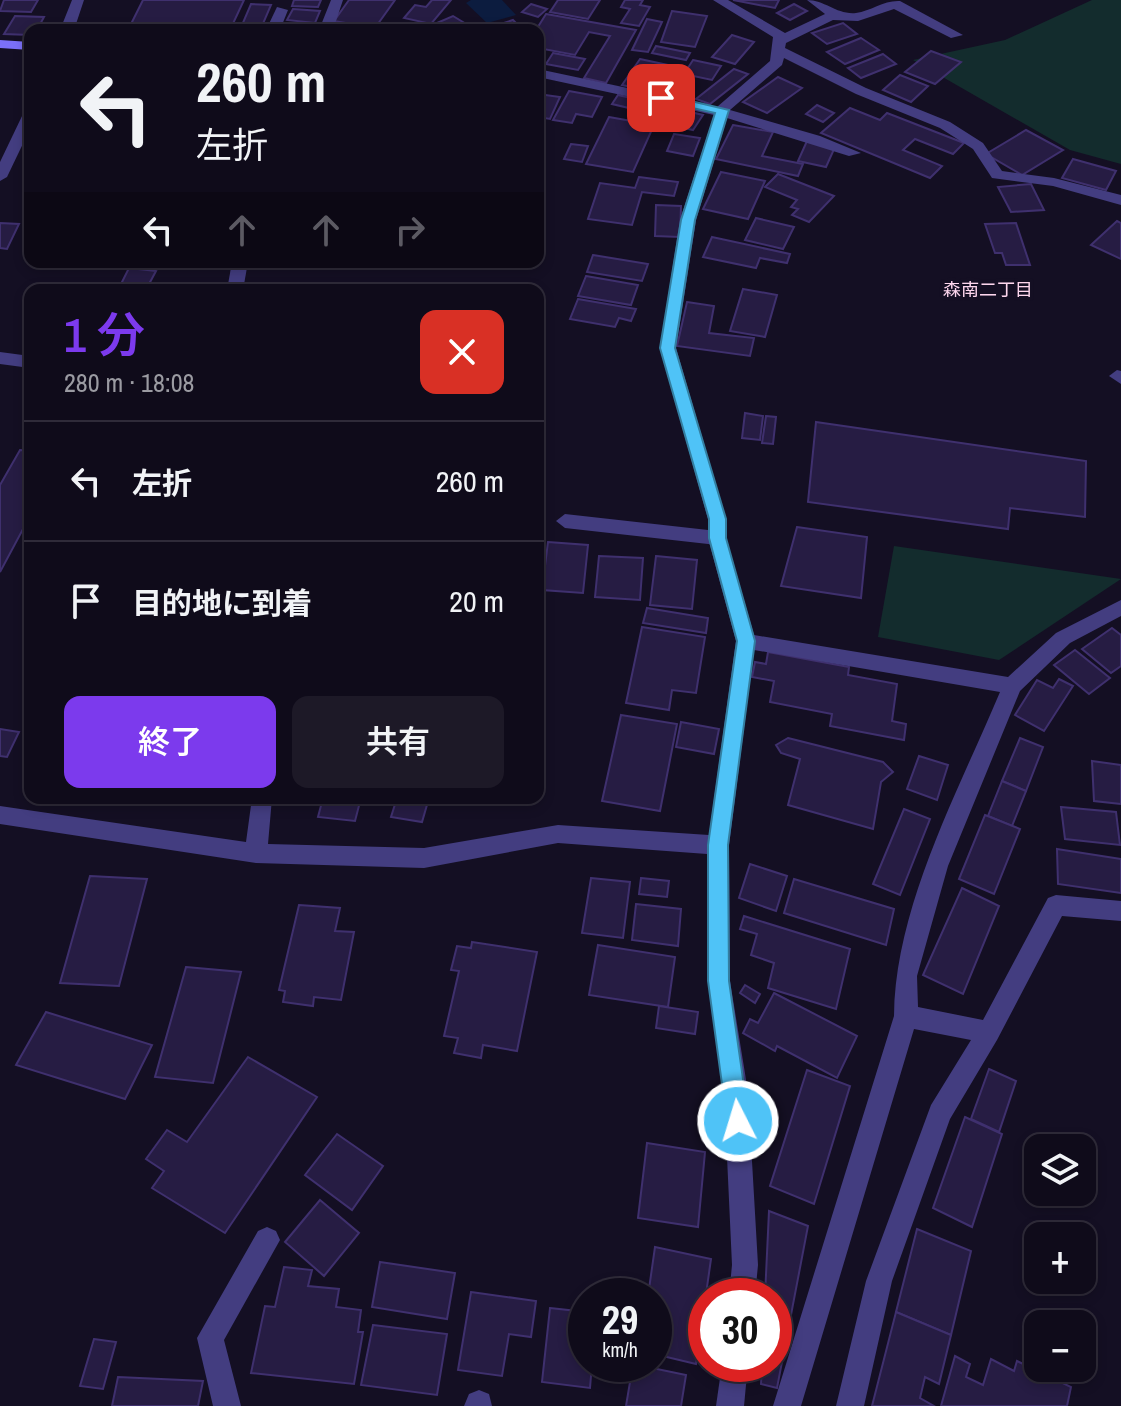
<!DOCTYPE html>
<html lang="ja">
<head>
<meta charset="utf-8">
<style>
	body { margin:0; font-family:"Archivo Narrow","Noto Sans JP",sans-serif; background:#1d1927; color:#f1f3f6; height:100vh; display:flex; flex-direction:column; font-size:30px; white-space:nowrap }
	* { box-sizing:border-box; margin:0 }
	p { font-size:26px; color:#9b9ba2 }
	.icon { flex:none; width:44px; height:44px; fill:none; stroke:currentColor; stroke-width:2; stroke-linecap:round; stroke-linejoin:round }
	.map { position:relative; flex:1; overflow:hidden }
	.side { position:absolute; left:24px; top:284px; width:520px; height:520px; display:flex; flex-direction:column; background:#0f0b1a; border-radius:16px; box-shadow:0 4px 12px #0003,0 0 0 2px #2f2b39 }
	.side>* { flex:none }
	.top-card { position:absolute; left:24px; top:24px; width:520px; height:244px; border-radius:16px; box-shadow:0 4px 12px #0003,0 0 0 2px #2f2b39; background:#0f0b1a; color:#f1f3f6; overflow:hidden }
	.controls { position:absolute; left:1024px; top:1134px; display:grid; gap:16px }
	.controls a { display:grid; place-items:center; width:72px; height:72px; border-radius:16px; background:#0f0b1a; box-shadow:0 4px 12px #0003,0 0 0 2px #2f2b39; font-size:40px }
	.speed { position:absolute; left:568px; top:1278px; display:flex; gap:16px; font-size:40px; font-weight:700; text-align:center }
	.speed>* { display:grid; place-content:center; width:104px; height:104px; border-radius:50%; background:#0f0b1a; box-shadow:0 4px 12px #0003,0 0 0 2px #2f2b39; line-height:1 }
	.speed small { font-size:20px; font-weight:400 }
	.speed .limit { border:12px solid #d22; background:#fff; color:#111 }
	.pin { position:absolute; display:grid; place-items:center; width:68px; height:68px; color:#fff; margin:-34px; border-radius:16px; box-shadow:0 4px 12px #0006 }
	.me { position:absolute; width:88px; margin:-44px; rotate:355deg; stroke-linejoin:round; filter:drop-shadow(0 0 6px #0008) }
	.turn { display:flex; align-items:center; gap:28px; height:168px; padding:0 40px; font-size:36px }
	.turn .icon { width:104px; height:104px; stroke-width:2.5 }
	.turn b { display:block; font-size:56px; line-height:68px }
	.lanes { display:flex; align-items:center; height:76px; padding:0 40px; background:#0003; justify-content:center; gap:40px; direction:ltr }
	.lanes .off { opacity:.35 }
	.round { display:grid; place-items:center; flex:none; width:84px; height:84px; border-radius:16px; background:#1d1927 }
	.summary { display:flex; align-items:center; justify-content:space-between; height:136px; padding:0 40px }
	h1 { font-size:48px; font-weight:600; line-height:60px; color:#7c3aed }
	.cta { display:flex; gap:16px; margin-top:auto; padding:16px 40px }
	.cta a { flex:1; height:92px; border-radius:16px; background:#7c3aed; color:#fff; font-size:32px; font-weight:600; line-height:92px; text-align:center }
	.cta a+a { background:#1d1927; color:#f1f3f6 }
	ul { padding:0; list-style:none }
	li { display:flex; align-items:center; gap:24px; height:120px; padding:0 40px; border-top:2px solid #2f2b39 }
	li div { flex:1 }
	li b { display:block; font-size:30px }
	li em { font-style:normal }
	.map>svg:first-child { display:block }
</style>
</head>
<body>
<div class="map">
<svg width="1121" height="1406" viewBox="0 0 1121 1406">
	<rect width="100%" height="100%" fill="#140f23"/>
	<!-- green -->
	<g fill="#132c2d">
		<path d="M1092,0H1121V164L1070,150L913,60L1005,40Z"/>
		<path d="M894,546L1121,579L999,660L878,637Z"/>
	</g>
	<!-- water -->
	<path fill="#0c1c3f" d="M471,0H502L516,15L487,23L466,3Z"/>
	<!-- building -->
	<g fill="#261c43" stroke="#3f306e" stroke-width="2">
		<path d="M4,0H38L31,12L0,11Z"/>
		<path d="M143,0H244L230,30H128Z"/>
		<path d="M294,0H321L318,7L292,6Z"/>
		<path d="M349,0H395L375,28L334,21Z"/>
		<path d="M432,0H451L431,24L404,18L415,5L426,7Z"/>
		<path d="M558,0H600L588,19L550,12Z"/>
		<path d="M625,0H643L640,5L650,7L639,26L621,23L630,9L621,7Z"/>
		<path d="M733,0H779L775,8Z"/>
		<path d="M251,4L271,5L262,26L242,25Z"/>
		<path d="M531,4L547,9L538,17L522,12Z"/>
		<path d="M794,4L807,11L790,20L777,13Z"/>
		<path d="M293,9L320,11L315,23L287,20Z"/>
		<path d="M672,11L707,16L695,47L661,42Z"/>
		<path d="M546,14L636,30L606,83L584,78L610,36L589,32L575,55L538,48L536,30Z"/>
		<path d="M15,16L44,17L37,30H30V35L4,34Z"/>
		<path d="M453,16L476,30H448L437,23Z"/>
		<path d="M647,19L662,22L648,52L632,50Z"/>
		<path d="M513,20L523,30H494L491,27Z"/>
		<path d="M843,23L857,34L827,44L812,33Z"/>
		<path d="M286,24L316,26L314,30H283Z"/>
		<path d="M732,35L754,42L735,64L712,57Z"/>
		<path d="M861,38L879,50L845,64L827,52Z"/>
		<path d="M656,46L690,53L686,60L652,53Z"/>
		<path d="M931,51L961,62L935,84L905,72Z"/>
		<path d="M553,53L585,59L578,70L546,64Z"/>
		<path d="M883,54L896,64L861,78L848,68Z"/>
		<path d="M640,59L677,67L660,93L622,85Z"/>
		<path d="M693,60L721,66L712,80L684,74Z"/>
		<path d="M734,69L748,74L710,104L696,99Z"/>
		<path d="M900,75L928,86L911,102L883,90Z"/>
		<path d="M778,77L802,88L767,113L743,102Z"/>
		<path d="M569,91L602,97L592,117L576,114L572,123L553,120Z"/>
		<path d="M538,94L560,97L550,119L538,117Z"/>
		<path d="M618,95L703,115L693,130L650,120L654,114L612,104Z"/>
		<path d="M817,105L834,113L823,122L806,114Z"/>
		<path d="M850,108L880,120L887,113L964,143L953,154L915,139L903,150L942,166L930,178L821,133Z"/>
		<path d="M609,117L654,125L633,172L586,164Z"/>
		<path d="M733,125L773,132L762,156L803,164L798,176L716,159Z"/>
		<path d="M1026,130L1063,150L1022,175L986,154Z"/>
		<path d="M674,134L700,138L693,156L667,151Z"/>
		<path d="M807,141L835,147L826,167L798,161Z"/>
		<path d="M571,144L588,146L582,162L564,159Z"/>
		<path d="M1073,159L1116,171L1106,190L1062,178Z"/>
		<path d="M721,172L765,181L748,219L703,209Z"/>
		<path d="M778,174L834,196L809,222L792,215L798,209L791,207L797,200L765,187Z"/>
		<path d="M639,177L678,182L674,196L642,192L632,225L588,219L600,183L635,188Z"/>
		<path d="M1031,184L1044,210L1011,212L998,187Z"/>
		<path d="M656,205L681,206L680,237L655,236Z"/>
		<path d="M756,218L794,227L783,249L745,240Z"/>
		<path d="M1117,221L1121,223V259L1091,245Z"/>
		<path d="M0,223L19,224L7,249L0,248Z"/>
		<path d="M1016,223L1030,265H1006L1002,253H995L985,224Z"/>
		<path d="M712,237L790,254L787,263L760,258L756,268L703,257Z"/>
		<path d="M593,255L648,264L642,281L587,272Z"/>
		<path d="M129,268L156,271L148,286L177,289L118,290Z"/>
		<path d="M586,276L638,285L631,305L578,296Z"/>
		<path d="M743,289L777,295L765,337L730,331Z"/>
		<path d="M578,299L636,309L631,321L619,318L615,327L570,319Z"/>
		<path d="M687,302L714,306L709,333L754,338L750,356L677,346Z"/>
		<path d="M745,413L763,416L760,440L742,438Z"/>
		<path d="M766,416L776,417L773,444L762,443Z"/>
		<path d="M816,422L1086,461L1085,517L1010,508L1008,529L808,502Z"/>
		<path d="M20,450L30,451V516L0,572V485Z"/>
		<path d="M797,527L867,537L861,598L781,586Z"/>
		<path d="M548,542L588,545L583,593L542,590Z"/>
		<path d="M599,556L643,558L640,600L595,597Z"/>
		<path d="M656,556L697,560L692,609L650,605Z"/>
		<path d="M647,608L708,618L706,633L643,623Z"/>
		<path d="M642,627L705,637L696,693L672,690L669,710L626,703Z"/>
		<path d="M1112,628L1121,635V666L1111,673L1082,649Z"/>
		<path d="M1075,650L1110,678L1089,694L1054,665Z"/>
		<path d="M768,652L849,667L848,675L897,684L892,721L906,724L904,740L830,726L832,714L770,702L774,681L752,677L755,662L766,664Z"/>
		<path d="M1059,679L1073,686L1044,731L1015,715L1037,680L1053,688Z"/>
		<path d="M621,715L677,724L660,811L602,801Z"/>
		<path d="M681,722L719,729L714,754L676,747Z"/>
		<path d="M0,729L19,732L7,757L0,756Z"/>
		<path d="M788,738L883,762L893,772L881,782L873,829L788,805L800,759L781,753L776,745Z"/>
		<path d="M1020,738L1043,747L1026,791L1002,781Z"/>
		<path d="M919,756L948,765L937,800L907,789Z"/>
		<path d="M1092,761L1121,765V804L1094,801Z"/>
		<path d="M1002,781L1026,791L1012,826L988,816Z"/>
		<path d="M323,798H361L355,821L318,817Z"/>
		<path d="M397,798H429L422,822L391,817Z"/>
		<path d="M1061,807L1116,812L1120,845L1065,839Z"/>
		<path d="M904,809L930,819L900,895L873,884Z"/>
		<path d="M985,815L1020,829L994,894L959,879Z"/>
		<path d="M1057,849L1121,859V893L1058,884Z"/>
		<path d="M750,864L787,876L776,911L739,898Z"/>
		<path d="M90,876L147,879L119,986L60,983Z"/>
		<path d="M591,878L630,882L623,938L582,933Z"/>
		<path d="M641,878L669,881L667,897L639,894Z"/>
		<path d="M794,879L894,909L886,945L784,913Z"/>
		<path d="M962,888L999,906L963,994L923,975Z"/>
		<path d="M636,904L681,909L678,946L632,940Z"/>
		<path d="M299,905L340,908L335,931L354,932L341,1000L314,997L313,1006L283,1002L285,991L279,990Z"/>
		<path d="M744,916L850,949L836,1009L768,988L774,963L751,955L757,934L740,929Z"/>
		<path d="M472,942L537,952L517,1051L483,1045L481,1058L454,1053L458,1038L444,1036L459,971L451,970L457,946L471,948Z"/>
		<path d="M598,945L675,957L668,1007L589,995Z"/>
		<path d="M186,967L241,972L213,1083L155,1077Z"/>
		<path d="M745,985L760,994L755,1003L740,993Z"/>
		<path d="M774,993L857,1036L837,1078L777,1046L775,1051L743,1033L750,1019L758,1023Z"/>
		<path d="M659,1006L698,1012L695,1034L656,1028Z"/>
		<path d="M46,1012L152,1045L125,1099L16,1065Z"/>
		<path d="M248,1057L317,1097L225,1233L152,1188L164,1171L146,1159L167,1130L187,1142Z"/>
		<path d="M989,1069L1016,1081L999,1132L971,1119Z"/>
		<path d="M807,1070L850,1086L814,1204L770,1186Z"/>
		<path d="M965,1117L1002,1134L972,1227L933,1208Z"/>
		<path d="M337,1134L383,1166L352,1210L305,1175Z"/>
		<path d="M647,1143L705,1152L698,1227L638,1218Z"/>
		<path d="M320,1200L359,1233L324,1276L285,1242Z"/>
		<path d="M769,1211L808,1226L777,1388L761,1384L762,1364H774V1296H765Z"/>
		<path d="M917,1229L971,1251L951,1335L896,1312Z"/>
		<path d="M655,1247L711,1259L696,1364L654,1354V1296H648Z"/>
		<path d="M380,1262L455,1273L447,1319L372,1307Z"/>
		<path d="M284,1267L312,1270L308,1286L339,1289L336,1307L361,1310L358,1332H363L354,1384L251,1373L265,1306L275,1307Z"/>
		<path d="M471,1292L536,1301L531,1337L509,1334L502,1376L458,1370Z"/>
		<path d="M550,1308L586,1312V1364H592L590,1388L542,1382Z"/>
		<path d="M896,1312L951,1335L939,1384L925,1377L920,1398L934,1406H872Z"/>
		<path d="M373,1325L447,1334L437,1395L361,1385Z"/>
		<path d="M94,1339L116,1342L103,1389L80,1386Z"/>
		<path d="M955,1356L970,1364L966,1377L983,1385L991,1359L1014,1371L1017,1361L1071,1387L1067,1406H941Z"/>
		<path d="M633,1364L686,1375L681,1406H626Z"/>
		<path d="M118,1377L203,1381L198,1406H112Z"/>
	</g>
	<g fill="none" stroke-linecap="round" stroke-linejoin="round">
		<!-- lane -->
		<g fill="#433d80" fill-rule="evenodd">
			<path d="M277,7L288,10L280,30H266Z"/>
			<path d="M565,514L717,531L726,538L717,545L565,528L556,521Z"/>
			<path d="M267,1227L276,1231L280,1240L224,1340L241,1406H213L197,1338L258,1231Z"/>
			<path d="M479,1390L489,1394L492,1406H464L469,1394Z"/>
		</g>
		<!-- street -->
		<g fill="#433d80" fill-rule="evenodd">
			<path d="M72,0H84L74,30H60Z"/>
			<path d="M331,0H343L333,30H319Z"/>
			<path d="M713,0H728L785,33L825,14L807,0C825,0 837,15 856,13C871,11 884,0 900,1L963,35L951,38L894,9L858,21L833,20L786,43L785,48L866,88L950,122L983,143L1002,171L1054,178L1121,195V205L1053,186L992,178L973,149L940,128L856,94L784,58L782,65L730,110L820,136L861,153L849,156L727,118L696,220L676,348L726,519V538L754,635L1008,677L1056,633L1121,600V616L1070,643L1020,691L948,866L917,976L918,1007L983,1020L1048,898L1056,895L1121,901V921L1062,916L997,1040L950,1119L892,1281L864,1406H836L866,1281L931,1105L971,1040L914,1029L801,1406H773L894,1016C895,907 958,792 1000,692L754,650L729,845L730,981L748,1092L758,1265L755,1296H729L732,1265L724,1092L708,981L707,854L558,843L424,868L256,863L0,824V806L246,842L252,798H272L268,844L424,848L558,825L709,835L736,641L708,538V519L660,348L680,220L714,115L538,77V69L717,107L770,61L773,37Z"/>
			<path d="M30,110V129L7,177L0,181V162L23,114Z"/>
			<path d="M232,262H248L243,290H227Z"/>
			<path d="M0,352L30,356V368L0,364Z"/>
			<path d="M1117,370L1121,371V384L1109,376Z"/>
			<path d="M722,1364H748L744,1406H716Z"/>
		</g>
		<!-- secondary -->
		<path fill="#7b70f8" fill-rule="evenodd" d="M0,40L30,42V50L0,48Z"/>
	</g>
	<!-- route -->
	<path fill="#4fc3f7" stroke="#337fa1" stroke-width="2" d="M661,94L729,110L695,220L675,348L726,519V538L755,641L728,845L729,981L749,1121L746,1128L738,1132L730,1128L727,1121L708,981V845L737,641L709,538V519L660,348L681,220L715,113L656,100L655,98Z"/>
	<g text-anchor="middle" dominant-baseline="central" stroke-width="8" stroke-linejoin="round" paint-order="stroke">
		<!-- far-neighbourhood labels -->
		<g font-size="18" fill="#fdd6ed" stroke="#140f23">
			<text x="988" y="289">森南二丁目</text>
		</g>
	</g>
</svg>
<div class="controls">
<a><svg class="icon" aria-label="layers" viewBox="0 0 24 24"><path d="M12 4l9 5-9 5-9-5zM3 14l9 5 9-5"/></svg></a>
<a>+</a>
<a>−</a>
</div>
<div class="speed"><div>29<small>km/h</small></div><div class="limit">30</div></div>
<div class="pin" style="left:661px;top:98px;background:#d93025"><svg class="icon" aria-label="arrive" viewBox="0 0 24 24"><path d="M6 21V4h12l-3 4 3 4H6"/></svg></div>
<svg class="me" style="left:738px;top:1121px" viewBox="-20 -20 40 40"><circle r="17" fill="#4fc3f7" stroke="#fff" stroke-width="3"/><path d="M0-11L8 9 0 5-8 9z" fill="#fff"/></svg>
<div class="top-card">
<div class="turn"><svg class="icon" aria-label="left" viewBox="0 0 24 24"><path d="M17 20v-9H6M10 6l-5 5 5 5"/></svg><div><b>260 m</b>左折</div></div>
<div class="lanes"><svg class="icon" aria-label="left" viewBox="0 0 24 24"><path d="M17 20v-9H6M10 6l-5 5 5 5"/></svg><svg class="icon off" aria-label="ahead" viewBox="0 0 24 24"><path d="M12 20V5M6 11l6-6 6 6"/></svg><svg class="icon off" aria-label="ahead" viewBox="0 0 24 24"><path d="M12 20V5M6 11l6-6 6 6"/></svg><svg class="icon off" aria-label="right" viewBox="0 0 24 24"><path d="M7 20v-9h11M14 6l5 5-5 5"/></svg></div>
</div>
<section class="side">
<div class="summary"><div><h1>1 分</h1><p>280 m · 18:08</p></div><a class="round" style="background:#d93025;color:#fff"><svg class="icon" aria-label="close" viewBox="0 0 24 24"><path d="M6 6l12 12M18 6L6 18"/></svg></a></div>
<ul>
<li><svg class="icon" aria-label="left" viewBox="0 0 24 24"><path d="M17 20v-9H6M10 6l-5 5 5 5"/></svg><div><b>左折</b></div><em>260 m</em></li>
<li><svg class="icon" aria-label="arrive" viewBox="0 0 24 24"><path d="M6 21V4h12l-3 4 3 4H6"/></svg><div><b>目的地に到着</b></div><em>20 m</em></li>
</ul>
<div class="cta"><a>終了</a><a>共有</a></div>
</section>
</div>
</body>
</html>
